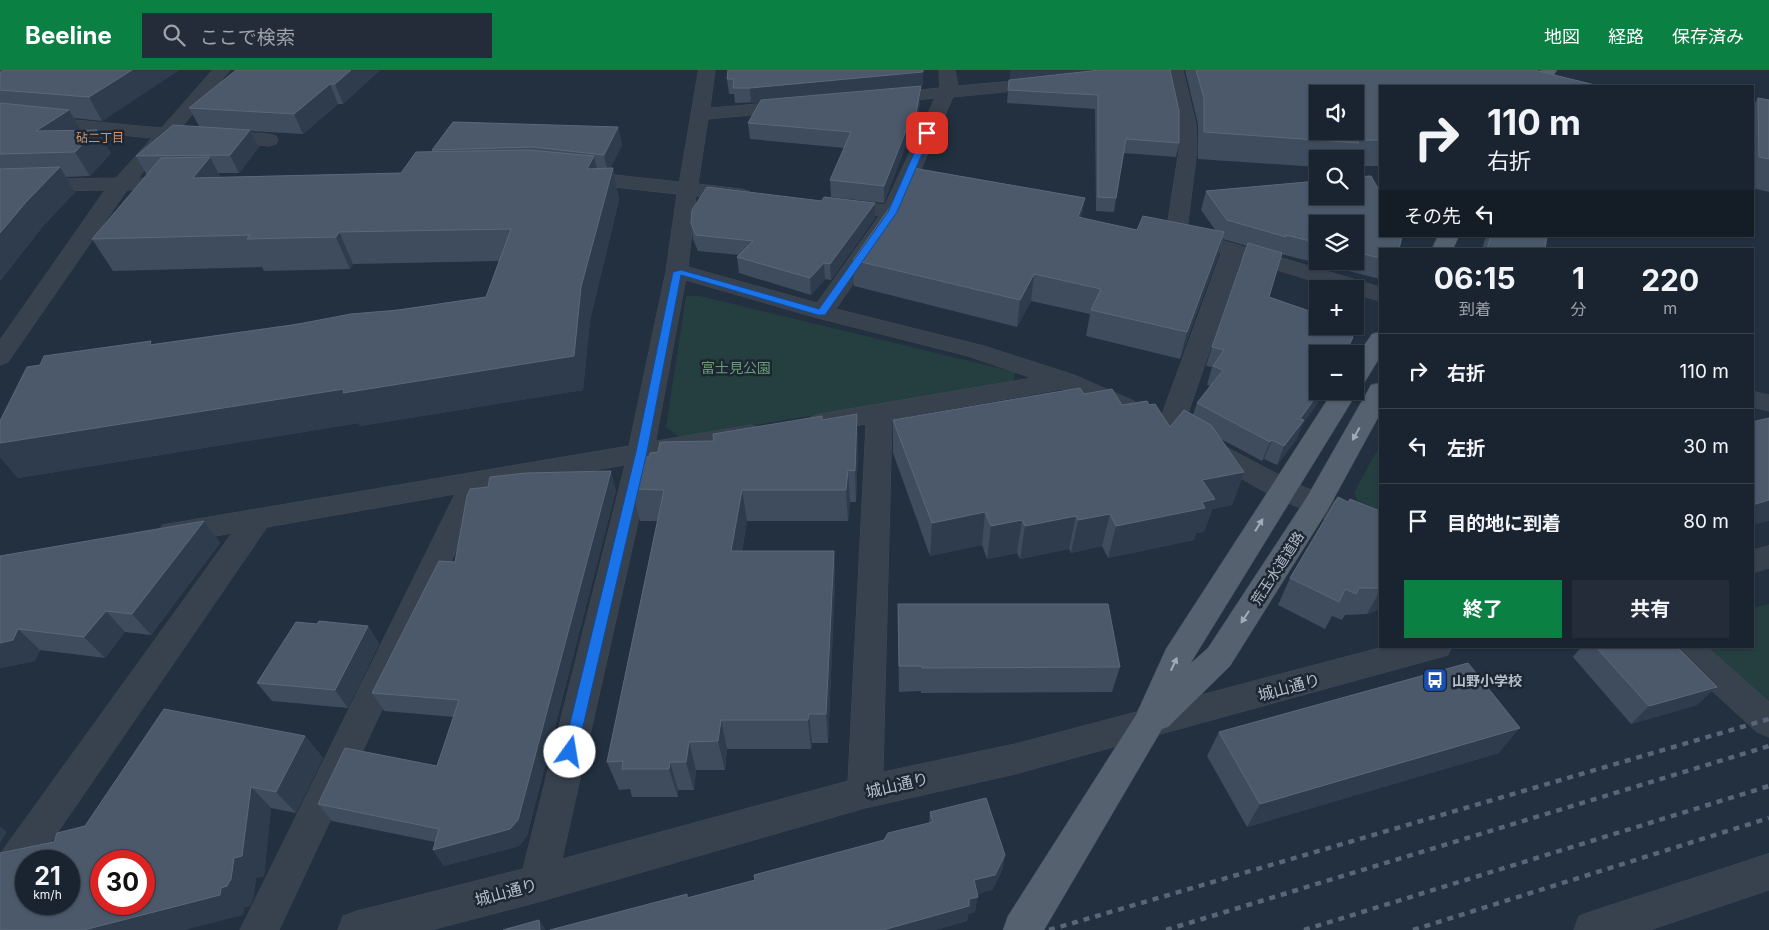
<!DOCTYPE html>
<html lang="ja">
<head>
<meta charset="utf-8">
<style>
	body { margin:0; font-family:Inter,"Noto Sans JP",sans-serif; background:#232c38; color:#f1f3f6; height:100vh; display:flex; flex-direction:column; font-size:19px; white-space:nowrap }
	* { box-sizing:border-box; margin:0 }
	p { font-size:16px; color:#9fa4ab }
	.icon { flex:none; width:28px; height:28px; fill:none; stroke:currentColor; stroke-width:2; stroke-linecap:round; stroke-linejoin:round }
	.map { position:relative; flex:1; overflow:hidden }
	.side { position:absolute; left:1379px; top:178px; width:375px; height:400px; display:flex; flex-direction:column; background:#1a2430; border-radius:0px; box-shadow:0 1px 4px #0004,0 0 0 1px #38414c }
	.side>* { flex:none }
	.guide { position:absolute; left:1379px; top:15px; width:375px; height:152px; border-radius:0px; box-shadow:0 1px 4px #0004,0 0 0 1px #38414c; background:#1a2430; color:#f1f3f6; overflow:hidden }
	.controls { position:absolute; left:1309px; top:15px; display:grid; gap:10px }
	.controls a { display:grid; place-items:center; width:55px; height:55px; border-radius:0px; background:#1a2430; box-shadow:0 1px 4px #0004,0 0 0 1px #38414c; font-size:25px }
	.speed { position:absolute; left:15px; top:780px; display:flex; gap:10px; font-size:25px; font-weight:700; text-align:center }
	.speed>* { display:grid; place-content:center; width:65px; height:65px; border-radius:50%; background:#1a2430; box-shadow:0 1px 4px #0004,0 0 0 1px #38414c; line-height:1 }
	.speed small { font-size:12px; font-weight:400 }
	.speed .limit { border:8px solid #d22; background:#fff; color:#111 }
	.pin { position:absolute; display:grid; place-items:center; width:42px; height:42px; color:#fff; margin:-21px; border-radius:10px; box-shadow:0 2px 8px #0006 }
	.me { position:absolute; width:55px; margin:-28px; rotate:13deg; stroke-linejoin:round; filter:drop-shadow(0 0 4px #0008) }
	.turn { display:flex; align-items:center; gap:18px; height:105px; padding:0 25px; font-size:22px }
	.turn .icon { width:65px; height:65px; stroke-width:2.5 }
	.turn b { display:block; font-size:35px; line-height:42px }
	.then { display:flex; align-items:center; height:48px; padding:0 25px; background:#0003; gap:10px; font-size:19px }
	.eta { display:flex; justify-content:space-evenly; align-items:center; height:85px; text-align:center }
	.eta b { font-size:30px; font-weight:700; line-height:35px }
	.cta { display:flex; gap:10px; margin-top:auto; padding:10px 25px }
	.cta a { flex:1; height:58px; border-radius:0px; background:#0b8043; color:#fff; font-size:20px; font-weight:700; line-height:58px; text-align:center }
	.cta a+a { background:#232c38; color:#f1f3f6 }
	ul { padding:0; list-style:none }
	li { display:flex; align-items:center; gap:15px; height:75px; padding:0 25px; border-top:1px solid #38414c }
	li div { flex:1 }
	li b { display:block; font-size:19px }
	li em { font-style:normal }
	header { display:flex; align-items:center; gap:30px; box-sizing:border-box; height:70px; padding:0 25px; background:#0b8043; color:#fff }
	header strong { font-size:24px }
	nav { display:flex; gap:28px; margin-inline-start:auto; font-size:18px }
	.search { width:350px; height:45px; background:#232c38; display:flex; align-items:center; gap:12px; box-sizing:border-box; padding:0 18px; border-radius:0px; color:#9fa4ab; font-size:19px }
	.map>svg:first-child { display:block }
</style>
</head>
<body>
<header>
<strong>Beeline</strong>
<div class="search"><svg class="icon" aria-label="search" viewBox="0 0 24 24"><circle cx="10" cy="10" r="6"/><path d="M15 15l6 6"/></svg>ここで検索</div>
<nav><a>地図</a><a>経路</a><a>保存済み</a></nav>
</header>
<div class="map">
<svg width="1769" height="860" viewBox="0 0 1769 860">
	<rect width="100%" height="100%" fill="#233040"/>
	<!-- green -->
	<g fill="#253e40">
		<path d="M686,226H700L1015,302L1013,314L679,367L666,357Z"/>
		<path d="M1380,375V441L1358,431L1354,423Z"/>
		<path d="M1769,534V635L1704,576H1752L1753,538Z"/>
	</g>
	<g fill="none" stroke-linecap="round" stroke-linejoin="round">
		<defs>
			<g id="minor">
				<path d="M213,0H230L179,60L185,61L187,65L185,69L170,70L138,108L183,109L186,113L183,117L127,120L8,292L0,295V270L105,120L0,122V110L116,108L152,68L0,53V43L161,58Z"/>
				<path d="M699,0H715L710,38L793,31L799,32L802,36L799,40L793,41L708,49L698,114L742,119L749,121L752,125L749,129L742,131L696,126L688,197L817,233L879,146L830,139L827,135L830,131L837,129L885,135L935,28L884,33L878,32L875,28L878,24L940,18L939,0H955L958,16L1045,8L1051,9L1054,13L1051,17L1045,18L953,27L902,142L836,239L984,276L1074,305L1134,331L1138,337L1134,343L1125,345L1063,319L892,349L883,702L1015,674L1387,576H1452L1448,585L1015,704L865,738L538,832L431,860H338L343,846L357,841L523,799L625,395L485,419L279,860H240L455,424L267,457L38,791H26C26,813 21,825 0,833V784L232,463L172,474L162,471L158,463L162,455L629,376L666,201L677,124L578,113L571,111L568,107L571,103L578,101L679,112ZM686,210L814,247L968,286L1032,308L820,344L811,347L807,353L811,359L820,362L866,354L848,711L562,789L652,390L751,373L760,370L764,364L760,358L751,355L656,371Z"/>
				<path d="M1167,0H1183L1196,54L1197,80L1187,160L1380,217V231L1355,224V219H1339L1241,189L1183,358L1179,364L1170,367L1161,364L1157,358L1221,183L1169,167L1166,163L1179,80L1178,54Z"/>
				<path d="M218,61L269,64L276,66L278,70L276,74L269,76L211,71L209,67L211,63Z"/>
				<path d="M1752,321L1769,325V341L1752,337Z"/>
				<path d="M1206,368L1215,371L1292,412L1380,449V472L1272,426L1197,383L1193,377L1197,371Z"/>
				<path d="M1769,476V498L1752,503V481Z"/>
				<path d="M1669,576H1706L1769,632V667L1757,662L1673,585Z"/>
				<path d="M1769,784V820L1650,860H1574L1579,846L1593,841Z"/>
			</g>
			<g id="major">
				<path d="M1541,0H1557L1547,16H1531Z"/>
				<path d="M1438,166H1459L1453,179H1432Z"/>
				<path d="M1380,262V287L1364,313L1355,315V289L1372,264Z"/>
				<path d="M1380,313V344L1327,441L1230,596L1168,657L1162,659L1044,860H1003L1008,846L1136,645L1166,579L1333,321H1355V316L1358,321L1190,594L1208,578L1307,427L1371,315Z"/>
			</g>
		</defs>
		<!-- minor casing -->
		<use href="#minor" stroke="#414b58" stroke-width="1"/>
		<!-- major casing -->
		<use href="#major" stroke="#414b58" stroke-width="1"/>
		<!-- minor -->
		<use href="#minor" fill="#38424f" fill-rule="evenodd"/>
		<!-- major -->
		<use href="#major" fill="#56616f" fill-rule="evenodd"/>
		<!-- rail -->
		<g stroke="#596676" stroke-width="4.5" stroke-dasharray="6 6" stroke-linecap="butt">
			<path d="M1049,860L1769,649"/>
			<path d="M1166,860L1769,676"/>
			<path d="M1304,860L1769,716"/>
			<path d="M1413,860L1769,748"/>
		</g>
	</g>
	<!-- wall -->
	<g fill="#3e4c5e" fill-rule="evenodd">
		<path d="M0,0H179L102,51L74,48L81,60L111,83L90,106L65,107L75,122L43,156L0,211Z"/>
		<path d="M236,0H380L343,34H338L303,64L251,61L259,77L239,103H218L221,107L401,103L433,82L432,80L618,57L622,75L610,98H613L619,130L590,250L583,320L360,356L359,353L18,408L0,387V351L40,295L153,274L486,227L499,191L353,194L350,199L264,201L262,197L113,201L92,169L148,104H146L136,86L199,56L189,38Z"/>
		<path d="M728,0L923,16H921L920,32L915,64H910L884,133L831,127L830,110L845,78L750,69L748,53L760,32L735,33L734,24H729L727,9Z"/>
		<path d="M1100,0L1179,73L1176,87L1123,83L1114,142L1096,141L1095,39L1007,33L1009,10Z"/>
		<path d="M1185,0H1534L1380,16V96H1355V89H1318V97L1198,89V54Z"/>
		<path d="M1758,28L1769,30V142V122L1752,118V37Z"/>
		<path d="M913,98L1085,128L1081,148L1137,160L1143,146L1216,161L1201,140L1206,121L1318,111V126H1355V107L1371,106L1380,122V166H1402L1399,179H1380V209L1281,184L1269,227L1318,244V256H1345L1347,258L1353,267L1347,284H1318V321H1326L1302,355L1296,370L1277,395L1264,389L1262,391L1221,369L1244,402L1232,435L1212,439L1204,462L1196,463L1194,470L1108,488L1102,476L1071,483L1069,479L1020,489L1017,483L987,489L982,475L930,486L893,383V350L1080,318L1084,324L1112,319L1122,335L1147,331L1149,335L1155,334L1170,357L1184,340L1193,345L1197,333L1210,316L1207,315L1212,297L1206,296L1212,277L1247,176L1223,169L1217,189L1180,289L1086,266L1090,244L1031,231L1017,257L854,216L853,190L904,117ZM1318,154H1355V191H1318Z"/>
		<path d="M822,131L875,133V148L831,210L825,209L811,225L739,203L737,187L739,185L698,181L693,169L691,153Z"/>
		<path d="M1486,166H1547L1545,179H1482Z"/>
		<path d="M822,350L858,375L856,432H850L848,451H747L742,481H834L835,512L828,673H812L811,679H727L725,700H696L694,720H678V727H632L630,719L619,720L607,692L657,451H640L632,419L649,387L658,382Z"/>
		<path d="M616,420L527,766L519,776L444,796L433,780L435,772L332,751L318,734L437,696L454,647L384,641L372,623L455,492Z"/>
		<path d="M1348,432L1380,441V539L1367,544L1345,545L1342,550L1332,546L1325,559L1278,535L1290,508Z"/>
		<path d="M204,451L220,473L151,565L125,562L105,588L40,580L35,591L0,598V486Z"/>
		<path d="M898,534L1120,597L1112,622L921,623V621L899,622L898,561Z"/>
		<path d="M317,554L368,556L379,574L348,638L272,631L257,613Z"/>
		<path d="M1582,576H1595L1697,635L1631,654L1573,587Z"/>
		<path d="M1219,662L1499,683L1247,757L1207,686Z"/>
		<path d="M305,666L323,688L296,743L271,738L264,806L256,808L253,829L250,836L244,837L243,845L54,772L85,756Z"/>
		<path d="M930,742L1005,785L1002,801L992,820L977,824L975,842L968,844L967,851L935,860H550L688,828L755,810L884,770L929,753Z"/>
	</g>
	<!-- shaded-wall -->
	<g fill="#2e3c4d">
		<path d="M132,0H179L102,51L89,27Z"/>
		<path d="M351,0H380L343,34L335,14Z"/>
		<path d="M1010,0H1097L1010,9Z"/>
		<path d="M923,2V16H921L920,32L915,64V48L921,16L751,33L750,18Z"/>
		<path d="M330,14L338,34L303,64L294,44Z"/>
		<path d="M69,40L83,63L36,61Z"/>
		<path d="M911,48L910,64L884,133V116Z"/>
		<path d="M618,57L622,75L608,103L604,85Z"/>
		<path d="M97,60L111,83L90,106L75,82Z"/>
		<path d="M250,60L259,77L239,103L230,85Z"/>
		<path d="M594,86L601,118L587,99Z"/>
		<path d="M210,87L226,118L193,108Z"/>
		<path d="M60,97L75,122L43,156L0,211V163L26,132Z"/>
		<path d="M613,98L619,130L590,250L583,320L360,356L359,353L18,408L0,387V373L581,217Z"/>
		<path d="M1085,128L1080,154L1078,147Z"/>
		<path d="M875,133V148L831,210L830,194Z"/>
		<path d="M339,162L353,194L350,199L336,167Z"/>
		<path d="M1224,162L1217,189L1180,289L1187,262Z"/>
		<path d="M824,193L825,209L811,225L810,208Z"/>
		<path d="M1034,204L1031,231L1017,257L1020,230Z"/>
		<path d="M1353,267L1347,284H1345Z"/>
		<path d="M1320,321H1326L1302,355L1296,370L1277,395L1284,376L1300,349Z"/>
		<path d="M857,344L858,375L856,432L855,401Z"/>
		<path d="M1272,370L1264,389L1262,391L1270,372Z"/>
		<path d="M848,400L850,432L848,451L846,420Z"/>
		<path d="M611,401L616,420L527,766L519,776L444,796L433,780Z"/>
		<path d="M1244,402L1232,435L1212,439L1204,462L1196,463L1194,470L1108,488L1116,456L1202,410Z"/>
		<path d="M742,420L747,451L736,512L731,481Z"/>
		<path d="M1769,430V451L1752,455V435Z"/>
		<path d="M985,442L982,475L930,486L932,453Z"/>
		<path d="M1110,444L1102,476L1071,483L1078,450Z"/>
		<path d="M1076,446L1069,479L1020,489L1025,456Z"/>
		<path d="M1022,450L1017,483L987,489L991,456Z"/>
		<path d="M204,451L220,473L151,565L132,544Z"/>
		<path d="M834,481L835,512L828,673L826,644Z"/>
		<path d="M1380,521V539L1367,544Z"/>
		<path d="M106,541L125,562L105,588L84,567Z"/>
		<path d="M368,556L379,574L348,638L335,620Z"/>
		<path d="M18,559L40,580L35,591L0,598V573Z"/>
		<path d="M1717,617L1697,635L1631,654L1649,636Z"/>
		<path d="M809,644L812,673L811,679L808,650Z"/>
		<path d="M721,650L727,679L725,700L718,671Z"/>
		<path d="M1520,658L1499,683L1247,757L1260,734Z"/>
		<path d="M305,666L323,688L296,743L276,722Z"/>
		<path d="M689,672L696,700L694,720L686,692Z"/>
		<path d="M670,692L678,720V727L669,699Z"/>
		<path d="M251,717L271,738L264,806L256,808L253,829L250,836L244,837L243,845L185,860H84L221,818L234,788Z"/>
		<path d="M0,756L7,762L0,773Z"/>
		<path d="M1005,785L1002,801L992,820L971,826L974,810Z"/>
		<path d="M978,827L975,842L968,844L967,851L935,860H883L969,829Z"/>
		<path d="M539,850L546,860H540Z"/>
	</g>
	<!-- building -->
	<g fill="#4b596a" stroke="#5b6879" fill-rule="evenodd">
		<path d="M5,0H132L89,27L0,20V3Z"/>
		<path d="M236,0H351L335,14H330L294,44L189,38Z"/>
		<path d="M728,0H923V2L750,18H733L734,9H727Z"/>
		<path d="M1100,0H1170L1179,41V73L1126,69L1116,128L1098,127V25L1008,20L1009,10Z"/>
		<path d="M1196,0H1534L1599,16H1380V70H1357L1359,73L1204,62V28ZM1318,24H1355V61H1318Z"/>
		<path d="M921,16L915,48H911L884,116L830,110L851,62L748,53L761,30Z"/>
		<path d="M1758,28L1769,30V89L1759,87Z"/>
		<path d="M0,33L69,40L36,61L97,60L75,82L0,84Z"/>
		<path d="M453,52L618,57L604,85L533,77L432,80Z"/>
		<path d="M173,55L250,60L230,85L136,86Z"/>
		<path d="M529,80L594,86L587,99L613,98L581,217L574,286L343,323L344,319L0,373V351L27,297L40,295L44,286L151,271L150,275L293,255L351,244L399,240L486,227L511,159L339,162L336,167L247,169L250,165L92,169L161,88L210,87L193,108L401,103L416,82Z"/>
		<path d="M60,97L26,132L0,163V99Z"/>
		<path d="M913,98L1085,128L1078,147L1137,160L1143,146L1224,162L1187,262L1091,240L1101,219L1034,204L1020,230L853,190L904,117Z"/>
		<path d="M1371,106L1380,122V166H1402L1399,179H1380V188L1355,182V154H1318V173L1286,165V167L1227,150L1206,121L1318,111V126H1355V107Z"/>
		<path d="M707,117L822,131L824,127L875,133L830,194L824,193L810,208L737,187L753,171L696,165L691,153L692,140Z"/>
		<path d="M1491,166H1547L1545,179H1487Z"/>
		<path d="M1248,173L1282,183L1269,227L1318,244V256H1345L1347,258L1353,267L1345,284H1318V321H1320L1300,349L1304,350L1284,376L1272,370L1270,372L1197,333L1223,300L1213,296L1224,280L1212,277Z"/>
		<path d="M1080,318L1084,324L1112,319L1122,335L1147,331L1149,335L1155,334L1170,357L1184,340L1211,355L1244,402L1202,410L1215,429L1202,432L1205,438L1116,456L1110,444L1078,450L1076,446L1025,456L1022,450L991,456L985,442L932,453L893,350Z"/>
		<path d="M857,344L855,401L848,400L846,420H742L731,481H834L826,644H809L808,650H721L718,671L689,672L686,692H670L669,699H622L623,691L607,692L664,420L632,419L640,387H649L650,383L658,382L660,372L714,371L713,364L822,346V350Z"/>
		<path d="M1769,348V430L1752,435V352Z"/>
		<path d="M611,401L518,750L510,759L433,780L439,759L318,734L345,678L437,696L459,630L372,623L439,491L455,492L467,426L470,419L488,417L490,407L526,403Z"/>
		<path d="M1338,427L1348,432L1350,429L1380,441V518H1359L1356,524L1345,519L1339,532L1290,508Z"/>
		<path d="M204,451L132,544L106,541L84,567L18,559L13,570L0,573V486Z"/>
		<path d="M898,534H1108L1120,597L922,598V596H899Z"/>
		<path d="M319,551L368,556L335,620L257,613L296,552L317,554Z"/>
		<path d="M1595,576H1676L1717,617L1649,636Z"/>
		<path d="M1468,593L1520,658L1260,734L1219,662Z"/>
		<path d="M164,639L305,666L276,722L251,717L242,786L234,788L231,809L227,816L221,818L220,825L84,860H0V783L54,772L57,763L85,756ZM26,791H69V834H26ZM101,791H144V834H101Z"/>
		<path d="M986,728L1005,785L995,805L974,810L978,827L969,829V836L883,860H550L687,824V828L755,810L754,805L884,770L888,763L933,752L930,742Z"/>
		<path d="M539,850L540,860H503Z"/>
	</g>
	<!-- one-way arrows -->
	<defs><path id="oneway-solid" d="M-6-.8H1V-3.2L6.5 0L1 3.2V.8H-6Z" transform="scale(1.25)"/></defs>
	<g fill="#a1abb8">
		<use href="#oneway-solid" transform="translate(1356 364) rotate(119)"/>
		<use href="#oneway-solid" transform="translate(1259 455) rotate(-58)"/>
		<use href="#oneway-solid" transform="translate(1245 547) rotate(123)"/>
		<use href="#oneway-solid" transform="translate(1174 594) rotate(-65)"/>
	</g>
	<!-- route -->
	<path fill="#1a73e8" stroke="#114b97" d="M927,61L931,63L897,142L825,245H818L681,205L647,382L577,682L575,687L570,688L565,687L563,682L636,382L673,202L681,200L819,239L888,142L923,63Z"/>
	<!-- icons -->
	<defs>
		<symbol id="bus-square" viewBox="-11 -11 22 22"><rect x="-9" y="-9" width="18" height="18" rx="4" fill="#1a4fb4" stroke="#1d2734"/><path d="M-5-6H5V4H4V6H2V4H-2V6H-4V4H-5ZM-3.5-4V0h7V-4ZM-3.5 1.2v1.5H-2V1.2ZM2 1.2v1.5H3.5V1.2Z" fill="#fff"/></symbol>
	</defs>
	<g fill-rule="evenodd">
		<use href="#bus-square" x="1421" y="596" width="28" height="28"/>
	</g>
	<g text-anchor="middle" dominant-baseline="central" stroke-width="5" stroke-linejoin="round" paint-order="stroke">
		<!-- far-neighbourhood labels -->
		<g font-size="12" fill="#d99360" stroke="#1d2734">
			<text x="100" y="67">砧二丁目</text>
		</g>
		<!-- park labels -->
		<g font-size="14" fill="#6a9c75" stroke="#1d2734">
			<text x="736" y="297">富士見公園</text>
		</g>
		<!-- street labels -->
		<g font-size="14" fill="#b4bdca" stroke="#1d2734">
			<text transform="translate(1277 498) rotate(-57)">荒玉水道道路</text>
		</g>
		<!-- poi labels -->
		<g font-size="14" font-weight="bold" fill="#b4bdca" stroke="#1d2734" text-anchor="start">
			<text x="1452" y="610">山野小学校</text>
		</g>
		<!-- near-street labels -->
		<g font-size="16" fill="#b4bdca" stroke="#1d2734">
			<text transform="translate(1289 617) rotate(-15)">城山通り</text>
			<text transform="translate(897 715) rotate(-13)">城山通り</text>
			<text transform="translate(506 822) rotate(-15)">城山通り</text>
		</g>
	</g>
</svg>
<div class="controls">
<a><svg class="icon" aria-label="sound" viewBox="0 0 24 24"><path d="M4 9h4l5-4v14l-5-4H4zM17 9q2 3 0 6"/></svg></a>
<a><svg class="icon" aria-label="search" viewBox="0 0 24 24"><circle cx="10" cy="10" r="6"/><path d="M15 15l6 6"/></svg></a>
<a><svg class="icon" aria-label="layers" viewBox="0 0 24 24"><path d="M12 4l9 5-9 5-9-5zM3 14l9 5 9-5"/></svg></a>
<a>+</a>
<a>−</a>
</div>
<div class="speed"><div>21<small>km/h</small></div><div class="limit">30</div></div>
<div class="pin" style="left:927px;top:63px;background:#d93025"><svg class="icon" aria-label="arrive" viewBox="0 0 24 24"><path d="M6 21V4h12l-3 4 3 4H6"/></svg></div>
<svg class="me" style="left:570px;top:682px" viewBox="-20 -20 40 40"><circle r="19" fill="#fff"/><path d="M0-13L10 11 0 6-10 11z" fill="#1a73e8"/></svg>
<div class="guide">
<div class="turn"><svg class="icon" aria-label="right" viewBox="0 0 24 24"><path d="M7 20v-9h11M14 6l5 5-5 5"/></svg><div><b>110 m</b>右折</div></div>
<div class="then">その先<svg class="icon" aria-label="left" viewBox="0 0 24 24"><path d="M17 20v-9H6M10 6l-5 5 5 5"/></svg></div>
</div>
<section class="side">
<div class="eta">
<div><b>06:15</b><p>到着</p></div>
<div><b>1</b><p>分</p></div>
<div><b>220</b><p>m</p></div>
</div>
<ul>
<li><svg class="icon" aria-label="right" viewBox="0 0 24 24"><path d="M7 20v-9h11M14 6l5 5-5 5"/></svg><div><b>右折</b></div><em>110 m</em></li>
<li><svg class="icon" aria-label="left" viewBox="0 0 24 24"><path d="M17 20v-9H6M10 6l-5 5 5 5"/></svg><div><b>左折</b></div><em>30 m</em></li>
<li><svg class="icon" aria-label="arrive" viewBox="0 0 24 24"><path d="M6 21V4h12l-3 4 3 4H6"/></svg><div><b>目的地に到着</b></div><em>80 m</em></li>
</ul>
<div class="cta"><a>終了</a><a>共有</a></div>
</section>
</div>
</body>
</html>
